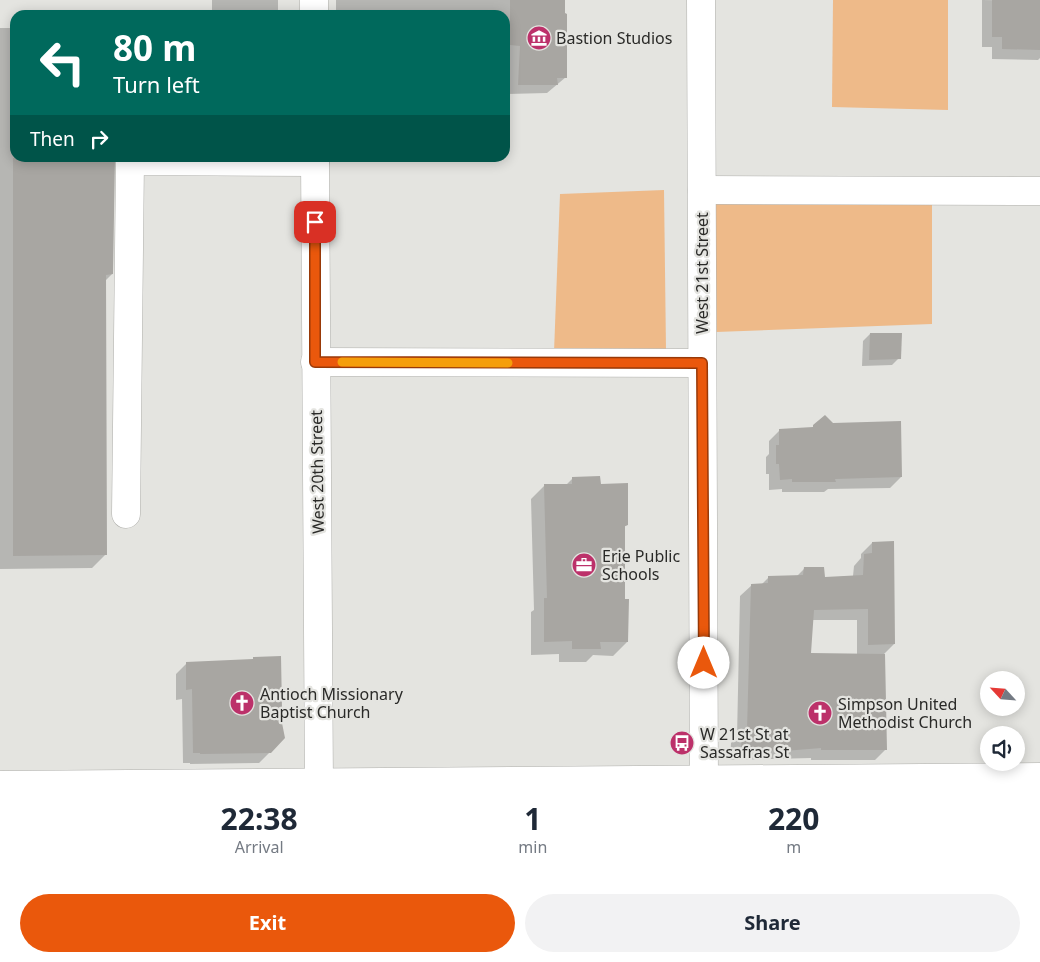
<!DOCTYPE html>
<html lang="en">
<head>
<meta charset="utf-8">
<style>
	body { margin:0; font-family:"Noto Sans",sans-serif; background:#f2f2f3; color:#1f2937; height:100vh; display:flex; flex-direction:column; font-size:19px; white-space:nowrap }
	* { box-sizing:border-box; margin:0 }
	p { font-size:16px; color:#747a83 }
	.icon { flex:none; width:28px; height:28px; fill:none; stroke:currentColor; stroke-width:2; stroke-linecap:round; stroke-linejoin:round }
	.map { position:relative; height:787px; overflow:hidden }
	.panel { display:flex; flex-direction:column; background:#fff; flex:1 }
	.panel>* { flex:none }
	.top-card { position:absolute; left:10px; top:10px; width:500px; height:152px; border-radius:15px; box-shadow:0 2px 12px #0003; background:#00695c; color:#fff; overflow:hidden }
	.needle { width:32px; rotate:296deg }
	.fabs { position:absolute; left:980px; top:671px; display:grid; gap:10px }
	.fabs a { display:grid; place-items:center; width:45px; height:45px; border-radius:50%; background:#fff; box-shadow:0 2px 12px #0003; font-size:25px }
	.pin { position:absolute; display:grid; place-items:center; width:42px; height:42px; color:#fff; margin:-21px; border-radius:10px; box-shadow:0 2px 8px #0006 }
	.me { position:absolute; width:55px; margin:-28px; rotate:0deg; stroke-linejoin:round; filter:drop-shadow(0 0 4px #0008) }
	.turn { display:flex; align-items:center; gap:18px; height:105px; padding:0 20px; font-size:22px }
	.turn .icon { width:65px; height:65px; stroke-width:2.5 }
	.turn b { display:block; font-size:35px; line-height:42px }
	.then { display:flex; align-items:center; height:48px; padding:0 20px; background:#0003; gap:10px; font-size:19px }
	.eta { display:flex; justify-content:space-evenly; align-items:center; height:85px; text-align:center }
	.eta b { font-size:30px; font-weight:700; line-height:35px }
	.button { display:flex; gap:10px; margin-top:auto; padding:10px 20px }
	.button a { flex:1; height:58px; border-radius:30px; background:#ea580c; color:#fff; font-size:20px; font-weight:700; line-height:58px; text-align:center }
	.button a+a { background:#f2f2f3; color:#1f2937 }
	.map>svg:first-child { display:block }
</style>
</head>
<body>
<div class="map">
<svg width="1040" height="787" viewBox="0 0 1040 787">
	<rect width="100%" height="100%" fill="#e4e4e0"/>
	<!-- green -->
	<g fill="#eeba89">
		<path d="M833,0H948V110L832,107Z"/>
		<path d="M664,190L666,349L554,352L560,194Z"/>
		<path d="M932,196V324L716,332L715,198Z"/>
	</g>
	<!-- shadow -->
	<g fill="#0003" fill-rule="evenodd">
		<rect x="212" y="0" width="66" height="15"/>
		<path d="M336,0H564L566,77L547,93L508,94V130L505,132V15H336Z"/>
		<path d="M982,0L1040,1V58L1038,60L992,59V47H982Z"/>
		<path d="M0,28H15V158H267L265,159H114L112,274L105,281L106,554L92,568L0,569Z"/>
		<path d="M870,334L899,358L892,365L862,366L863,341Z"/>
		<path d="M832,424L901,477L890,488L828,489L824,492H782V489L769,490V474H766V457L769,454V441L779,431L811,429L814,426Z"/>
		<path d="M573,478L600,486L627,525L624,527V600L627,642L613,656L593,655L586,662H559V654L531,655V612L534,610L531,499L545,485H566Z"/>
		<path d="M872,543L894,644L884,654L886,749L875,760H811V758L730,760L731,743L737,737L740,596L752,585H761L769,577L797,576L804,569L824,578L853,576L854,566L861,558V554ZM812,620H857V655L810,654Z"/>
		<path d="M253,659L270,752L259,763L190,764V763H183L182,699L176,700V674L187,663L251,661Z"/>
	</g>
	<!-- building -->
	<g fill="#a8a6a2">
		<path d="M510,0H565V13L567,14V78H557L558,85H518L520,46L510,45Z"/>
		<path d="M992,0H1040V50L1002,49V37H992Z"/>
		<path d="M13,158H115L113,274L106,275L107,555L13,556Z"/>
		<path d="M870,333H902L901,359L869,360Z"/>
		<path d="M825,415L833,423L901,421L902,477L835,479L836,482H792V479L780,480L779,464H776V445H779V429L813,427V425Z"/>
		<path d="M600,476L601,484L628,483V525L625,526V599H629L628,642H600L601,649H572V641L544,642V598H547L544,484H572V477Z"/>
		<path d="M894,541L895,644L868,645V609L814,610L811,653L885,654L887,750H821V748L784,751L764,750V749L741,750L742,730H747L751,584L768,583V576L803,575L804,567H824L825,577L863,575L864,554L872,553V542Z"/>
		<path d="M281,656L282,709L281,718L285,738L271,753L200,754V753H193L192,689L186,690V662L253,659V657Z"/>
	</g>
	<g fill="none" stroke-linecap="round" stroke-linejoin="round">
		<defs>
			<g id="minor">
				<path d="M314,0V15"/>
				<path d="M701,0L704,787"/>
				<path d="M315,158L319,787"/>
				<path d="M702,190L1040,191"/>
				<path d="M315,362L702,363"/>
				<path d="M126,514L130,161L315,162"/>
				<path d="M0,785L1040,777"/>
			</g>
		</defs>
		<!-- minor casing -->
		<use href="#minor" stroke="#afafab" stroke-width="29"/>
		<!-- minor -->
		<use href="#minor" stroke="#fff" stroke-width="28"/>
	</g>
	<g fill="none" stroke-linecap="round" stroke-linejoin="round">
		<defs>
			<path id="route" d="M315,222V362L702,363L704,663"/>
		</defs>
		<!-- route casing -->
		<use href="#route" stroke="#983908" stroke-width="12"/>
		<!-- route -->
		<use href="#route" stroke="#ea580c" stroke-width="9"/>
		<!-- slow -->
		<path stroke="#f59e0b" stroke-width="9" d="M342,362L508,363"/>
	</g>
	<!-- icons -->
	<defs>
		<symbol id="museum-disc" viewBox="-11 -11 22 22"><circle r="9.5" fill="#bc316a" stroke="#e4e4e0"/><path d="M0-6L6-3V-2H-6V-3ZM-5-1h2V3h-2ZM-1-1h2V3h-2ZM3-1h2V3H3ZM-6 4H6V6H-6Z" fill="#fff"/></symbol>
		<symbol id="office-disc" viewBox="-11 -11 22 22"><circle r="9.5" fill="#bc316a" stroke="#e4e4e0"/><path d="M-6-3h4V-5.5h4V-3h4V5H-6ZM-1-4.5V-3h2v-1.5ZM-6 0V1H6V0Z" fill="#fff"/></symbol>
		<symbol id="church-disc" viewBox="-11 -11 22 22"><circle r="9.5" fill="#bc316a" stroke="#e4e4e0"/><path d="M-1.2-6h2.4v3.5h3.3v2.4h-3.3V6h-2.4V-.1h-3.3v-2.4h3.3Z" fill="#fff"/></symbol>
		<symbol id="bus-disc" viewBox="-11 -11 22 22"><circle r="9.5" fill="#bc316a" stroke="#e4e4e0"/><path d="M-5-6H5V4H4V6H2V4H-2V6H-4V4H-5ZM-3.5-4V0h7V-4ZM-3.5 1.2v1.5H-2V1.2ZM2 1.2v1.5H3.5V1.2Z" fill="#fff"/></symbol>
	</defs>
	<g fill-rule="evenodd">
		<use href="#museum-disc" x="525" y="24" width="28" height="28"/>
		<use href="#office-disc" x="570" y="551" width="28" height="28"/>
		<use href="#church-disc" x="228" y="689" width="28" height="28"/>
		<use href="#church-disc" x="806" y="699" width="28" height="28"/>
		<use href="#bus-disc" x="668" y="729" width="28" height="28"/>
	</g>
	<g text-anchor="middle" dominant-baseline="central" stroke-width="4.5" stroke-linejoin="round" paint-order="stroke">
		<!-- poi labels -->
		<g font-size="16" fill="#2a2a28" stroke="#e4e4e0" text-anchor="start">
			<text x="556" y="38">Bastion Studios</text>
			<text x="602" y="556">Erie Public<tspan x="602" dy="18">Schools</tspan></text>
			<text x="260" y="694">Antioch Missionary<tspan x="260" dy="18">Baptist Church</tspan></text>
			<text x="838" y="704">Simpson United<tspan x="838" dy="18">Methodist Church</tspan></text>
			<text x="700" y="734">W 21st St at<tspan x="700" dy="18">Sassafras St</tspan></text>
		</g>
		<!-- street labels -->
		<g font-size="16" fill="#2a2a28" stroke="#e4e4e0">
			<text transform="translate(702 273) rotate(-90)">West 21st Street</text>
			<text transform="translate(317 472) rotate(-91)">West 20th Street</text>
		</g>
	</g>
</svg>
<div class="fabs">
<a><svg class="needle" viewBox="-14 -14 28 28"><path d="M0-13l5 13h-10z" fill="#e53935"/><path d="M0 13l5-13h-10z" fill="#747a83"/></svg></a>
<a><svg class="icon" aria-label="sound" viewBox="0 0 24 24"><path d="M4 9h4l5-4v14l-5-4H4zM17 9q2 3 0 6"/></svg></a>
</div>
<div class="pin" style="left:315px;top:222px;background:#d93025"><svg class="icon" aria-label="arrive" viewBox="0 0 24 24"><path d="M6 21V4h12l-3 4 3 4H6"/></svg></div>
<svg class="me" style="left:704px;top:663px" viewBox="-20 -20 40 40"><circle r="19" fill="#fff"/><path d="M0-13L10 11 0 6-10 11z" fill="#ea580c"/></svg>
<div class="top-card">
<div class="turn"><svg class="icon" aria-label="left" viewBox="0 0 24 24"><path d="M17 20v-9H6M10 6l-5 5 5 5"/></svg><div><b>80 m</b>Turn left</div></div>
<div class="then">Then<svg class="icon" aria-label="right" viewBox="0 0 24 24"><path d="M7 20v-9h11M14 6l5 5-5 5"/></svg></div>
</div>
</div>
<section class="panel">
<div class="eta">
<div><b>22:38</b><p>Arrival</p></div>
<div><b>1</b><p>min</p></div>
<div><b>220</b><p>m</p></div>
</div>
<div class="button"><a>Exit</a><a>Share</a></div>
</section>
</body>
</html>
